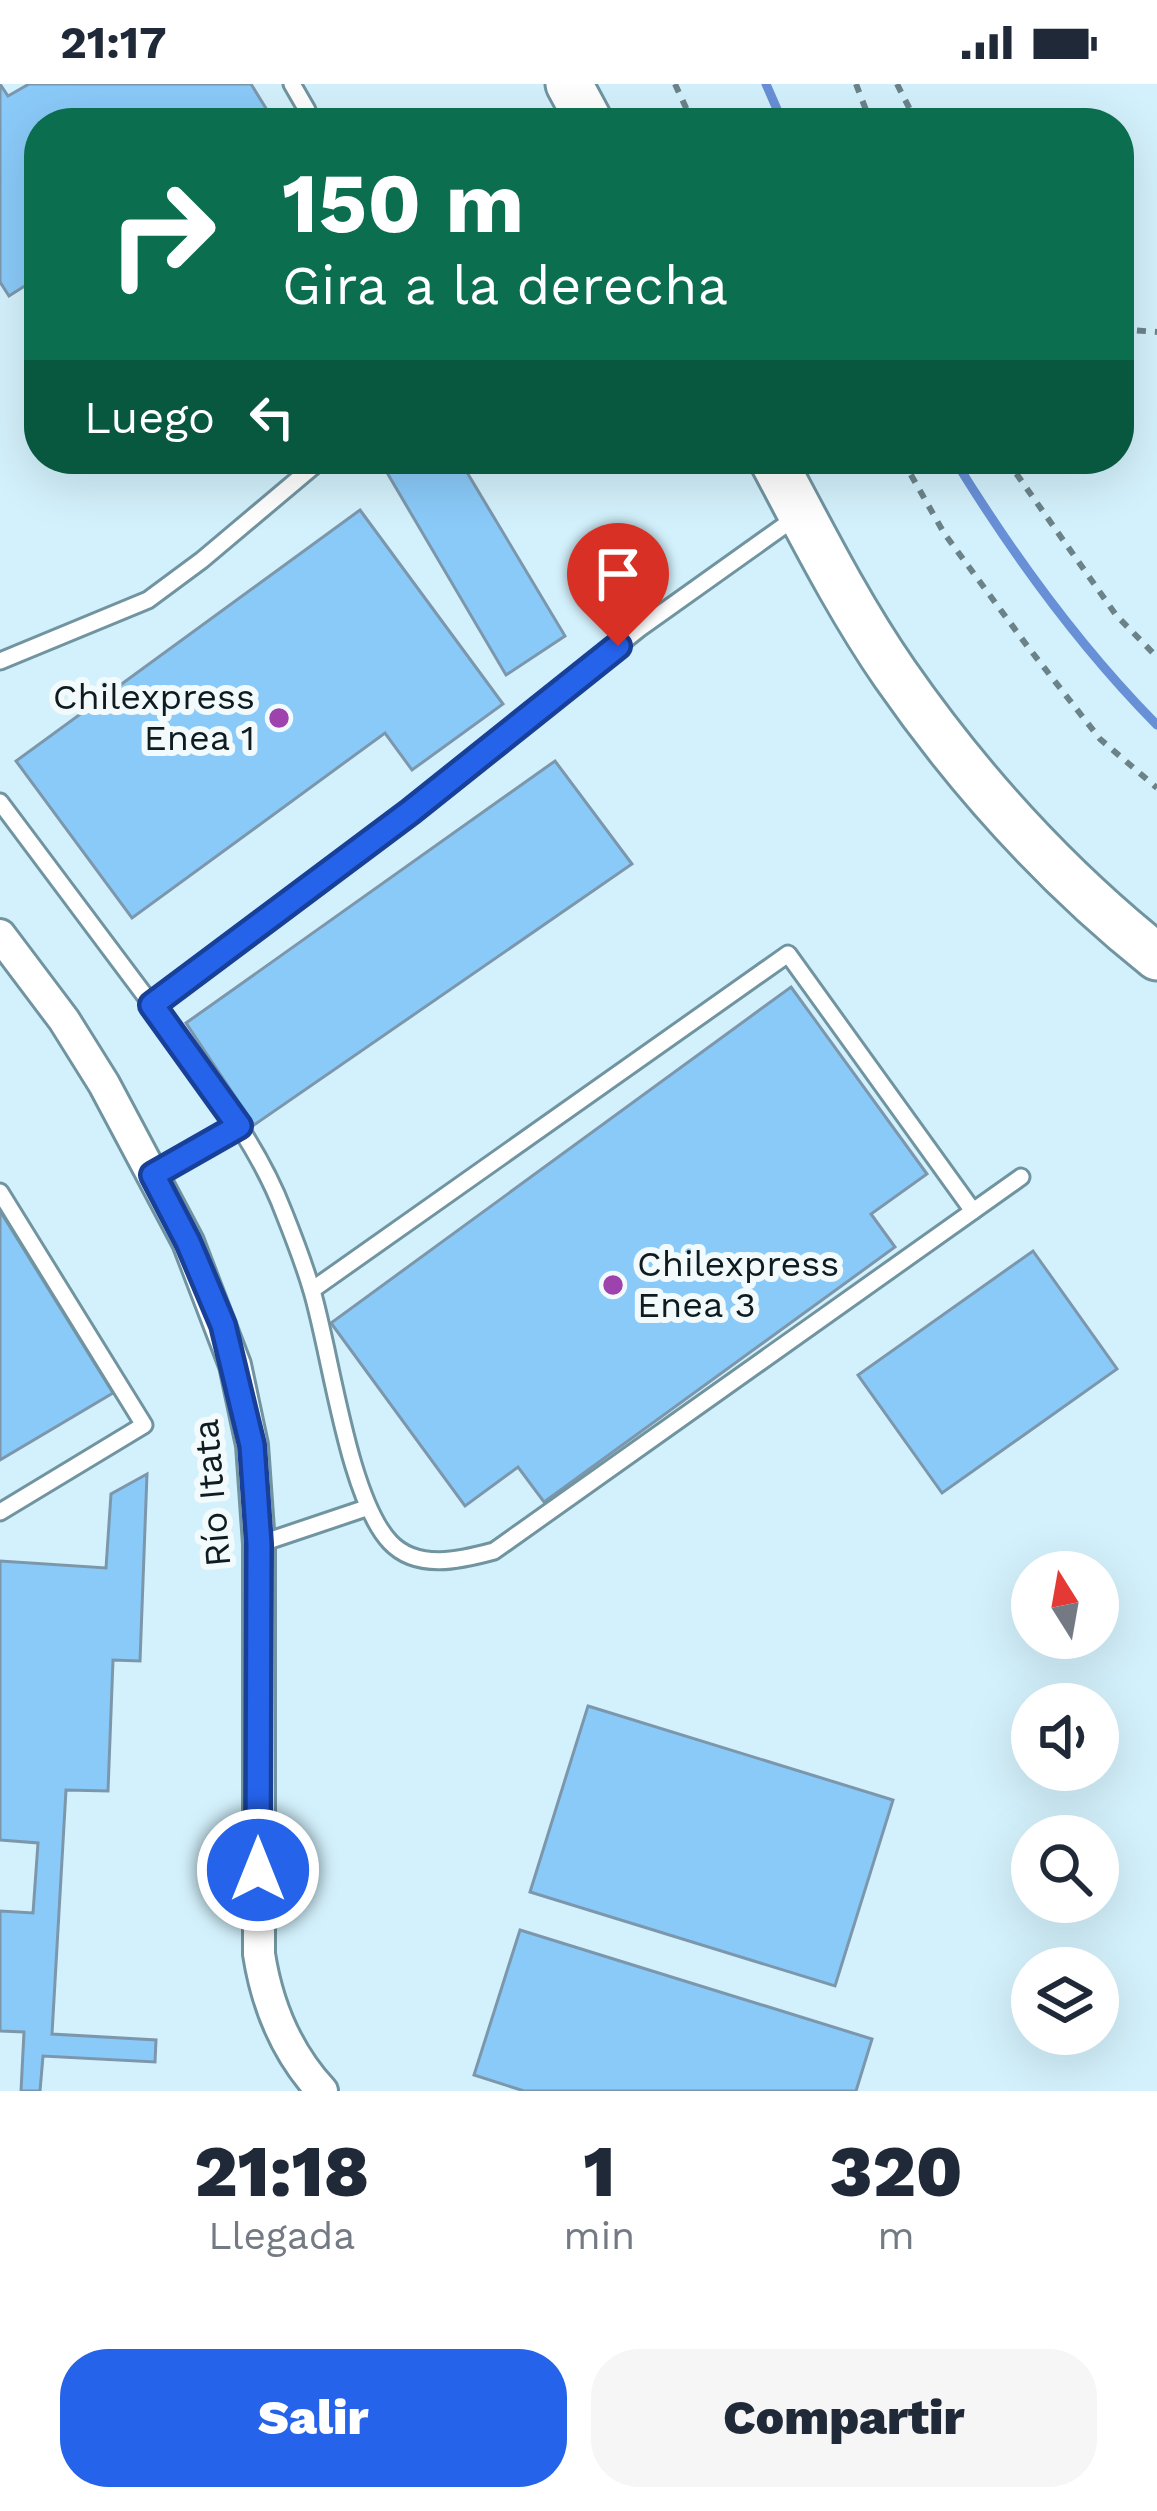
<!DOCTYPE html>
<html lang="es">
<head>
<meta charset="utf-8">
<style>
	body { margin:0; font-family:"Work Sans",sans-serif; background:#f6f6f7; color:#1f2937; height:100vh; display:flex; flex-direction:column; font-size:45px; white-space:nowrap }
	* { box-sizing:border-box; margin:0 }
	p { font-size:39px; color:#747a83 }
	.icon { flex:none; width:66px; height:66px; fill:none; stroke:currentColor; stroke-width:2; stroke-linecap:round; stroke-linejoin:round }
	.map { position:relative; height:2007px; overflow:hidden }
	.side { display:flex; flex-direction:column; background:#fff; flex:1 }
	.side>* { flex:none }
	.top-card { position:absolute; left:24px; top:24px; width:1110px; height:366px; border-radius:48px; box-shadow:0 12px 48px #0002; background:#0b6e4f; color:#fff; overflow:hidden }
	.needle { width:78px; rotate:349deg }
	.controls { position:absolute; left:1011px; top:1467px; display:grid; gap:24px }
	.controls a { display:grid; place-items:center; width:108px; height:108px; border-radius:50%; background:#fff; box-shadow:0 12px 48px #0002; font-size:60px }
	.pin { position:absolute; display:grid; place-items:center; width:102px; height:102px; color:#fff; margin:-123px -51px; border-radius:50% 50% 50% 0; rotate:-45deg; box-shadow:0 0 12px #0007 }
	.pin .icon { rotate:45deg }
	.me { position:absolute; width:132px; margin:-66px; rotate:0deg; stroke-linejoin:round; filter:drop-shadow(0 0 9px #0008) }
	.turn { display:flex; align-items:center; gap:42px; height:252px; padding:0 60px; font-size:54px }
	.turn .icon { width:156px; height:156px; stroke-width:2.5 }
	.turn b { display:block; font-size:84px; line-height:102px }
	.then { display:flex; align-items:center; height:114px; padding:0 60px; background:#0003; gap:24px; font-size:45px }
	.eta { display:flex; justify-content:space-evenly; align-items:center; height:204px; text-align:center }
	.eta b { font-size:72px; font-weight:800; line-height:84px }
	.cta { display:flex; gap:24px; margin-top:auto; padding:24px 60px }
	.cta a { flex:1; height:138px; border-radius:48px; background:#2563eb; color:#fff; font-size:48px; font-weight:800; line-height:138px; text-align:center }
	.cta a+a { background:#f6f6f7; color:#1f2937 }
	.status { display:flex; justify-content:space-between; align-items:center; height:84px; padding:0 60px; background:#fff; direction:ltr }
	.status svg { height:33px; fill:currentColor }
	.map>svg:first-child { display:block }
</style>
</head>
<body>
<div class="status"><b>21:17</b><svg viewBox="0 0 49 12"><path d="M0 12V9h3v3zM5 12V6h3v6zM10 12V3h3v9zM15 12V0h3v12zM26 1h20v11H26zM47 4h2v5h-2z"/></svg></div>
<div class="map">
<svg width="1157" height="2007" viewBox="0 0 1157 2007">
	<rect width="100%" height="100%" fill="#d3f1fc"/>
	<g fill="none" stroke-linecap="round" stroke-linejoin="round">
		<!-- stream -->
		<g stroke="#6890d7" stroke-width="9">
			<path d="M766,0L783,39"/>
			<path d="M954,375C1013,471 1078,561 1157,641"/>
		</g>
	</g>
	<!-- building -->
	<g fill="#8acaf9" stroke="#7c97ac" stroke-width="3">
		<path d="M0,0L8,12L29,0H251L275,39H39V193L9,212L0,198Z"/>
		<path d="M379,375H459L565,552L506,591Z"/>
		<path d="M360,426L503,620L412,686L385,649L132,834L16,677Z"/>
		<path d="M555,677L632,780L254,1041L186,939Z"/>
		<path d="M791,903L927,1090L871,1130L895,1163L544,1418L518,1383L465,1422L331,1239Z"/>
		<path d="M0,1127L113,1309L0,1376Z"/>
		<path d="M1033,1167L1117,1285L942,1409L858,1291Z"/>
		<path d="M147,1390L140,1577L113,1576L108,1707L66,1706L52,1950L156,1956L155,1978L43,1972L40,2007H21L24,1948L0,1947V1827L33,1829L38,1759L0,1756V1477L106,1484L111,1410Z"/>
		<path d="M588,1622L893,1716L835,1902L530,1808Z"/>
		<path d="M520,1846L872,1955L856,2007H524L474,1991Z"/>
	</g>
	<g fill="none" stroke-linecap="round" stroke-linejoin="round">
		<defs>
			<g id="lane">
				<path d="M292,0L307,26"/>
				<path d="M0,577L148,516L202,476L322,375"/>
				<path d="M0,718L152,921L410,728L639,545L799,431"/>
				<path d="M152,921C199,987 255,1052 284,1129C294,1154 304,1180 312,1207C331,1271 348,1413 390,1458C417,1487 461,1476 494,1467L1021,1093"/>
				<path d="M153,1092L239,1042"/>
				<path d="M0,1108L144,1341L0,1428"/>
				<path d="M312,1206L788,870L973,1127"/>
				<path d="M259,1460L366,1424"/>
			</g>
			<path id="street" d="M0,851L64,936L104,1000L188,1158L235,1281L252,1361L259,1460V1870C267,1921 286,1968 322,2007"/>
			<g id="secondary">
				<path d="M569,0L590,39"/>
				<path d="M772,375C811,448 848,522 895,590C968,695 1057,793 1157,873"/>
			</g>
		</defs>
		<!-- lane casing -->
		<use href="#lane" stroke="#7094a0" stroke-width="21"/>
		<!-- street casing -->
		<use href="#street" stroke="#7094a0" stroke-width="36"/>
		<!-- secondary casing -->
		<use href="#secondary" stroke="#7094a0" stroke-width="51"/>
		<!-- path -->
		<g stroke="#6c8289" stroke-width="6" stroke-dasharray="9 9" stroke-linecap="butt">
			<path d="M675,0L693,39"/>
			<path d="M856,0L871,39"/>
			<path d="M897,0L917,39"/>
			<path d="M1119,245L1157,248"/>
			<path d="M902,375L944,449L1028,563L1100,655L1157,704"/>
			<path d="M1006,375L1116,531L1157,573"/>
		</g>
		<!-- lane -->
		<use href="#lane" stroke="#fff" stroke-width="15"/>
		<!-- street -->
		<use href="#street" stroke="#fff" stroke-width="30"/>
		<!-- secondary -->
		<use href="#secondary" stroke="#fff" stroke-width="45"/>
	</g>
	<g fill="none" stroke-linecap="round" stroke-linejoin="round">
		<defs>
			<path id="route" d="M258,1786L259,1460L252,1361L223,1241L188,1158L153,1091L239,1042L152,921L410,728L618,562"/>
		</defs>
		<!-- route casing -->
		<use href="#route" stroke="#184099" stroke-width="30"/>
		<!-- route -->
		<use href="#route" stroke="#2563eb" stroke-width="21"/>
	</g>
	<!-- markers -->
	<g fill="#9e43ad" stroke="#f2fafc" stroke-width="4.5">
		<circle cx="279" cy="634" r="12"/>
		<circle cx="613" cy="1201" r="12"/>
	</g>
	<g text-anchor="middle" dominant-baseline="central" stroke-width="12" stroke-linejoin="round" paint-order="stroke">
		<!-- poi labels -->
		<g font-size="36" fill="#0e1c21" stroke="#f2fafc" text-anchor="end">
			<text x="255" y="613">Chilexpress<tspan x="255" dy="41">Enea 1</tspan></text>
			<text x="637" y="1180" text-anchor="start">Chilexpress<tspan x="637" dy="41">Enea 3</tspan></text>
		</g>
		<!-- street labels -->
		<g font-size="36" fill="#0e1c21" stroke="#f2fafc">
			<text transform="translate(212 1409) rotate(-95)">Río Itata</text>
		</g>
	</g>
</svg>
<div class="controls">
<a><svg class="needle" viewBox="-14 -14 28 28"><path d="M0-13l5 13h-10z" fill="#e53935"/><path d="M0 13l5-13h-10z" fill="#747a83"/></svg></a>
<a><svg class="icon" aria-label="sound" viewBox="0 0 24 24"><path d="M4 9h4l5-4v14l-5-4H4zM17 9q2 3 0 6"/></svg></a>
<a><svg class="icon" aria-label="search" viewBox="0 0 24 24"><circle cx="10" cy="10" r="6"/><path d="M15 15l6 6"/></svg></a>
<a><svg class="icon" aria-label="layers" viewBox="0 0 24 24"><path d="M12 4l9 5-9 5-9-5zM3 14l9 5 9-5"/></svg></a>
</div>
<div class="pin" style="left:618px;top:562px;background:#d93025"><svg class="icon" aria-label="arrive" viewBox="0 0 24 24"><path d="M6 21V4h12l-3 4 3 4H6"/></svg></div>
<svg class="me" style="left:258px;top:1786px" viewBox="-20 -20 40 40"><circle r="17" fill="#2563eb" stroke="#fff" stroke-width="3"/><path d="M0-11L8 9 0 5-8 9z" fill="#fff"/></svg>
<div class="top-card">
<div class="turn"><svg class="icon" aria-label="right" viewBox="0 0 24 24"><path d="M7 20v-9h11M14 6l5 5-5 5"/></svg><div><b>150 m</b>Gira a la derecha</div></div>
<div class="then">Luego<svg class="icon" aria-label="left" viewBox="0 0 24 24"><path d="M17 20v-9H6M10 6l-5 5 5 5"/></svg></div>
</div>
</div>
<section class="side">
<div class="eta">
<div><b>21:18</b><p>Llegada</p></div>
<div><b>1</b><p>min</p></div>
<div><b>320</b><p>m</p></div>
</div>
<div class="cta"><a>Salir</a><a>Compartir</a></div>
</section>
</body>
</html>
